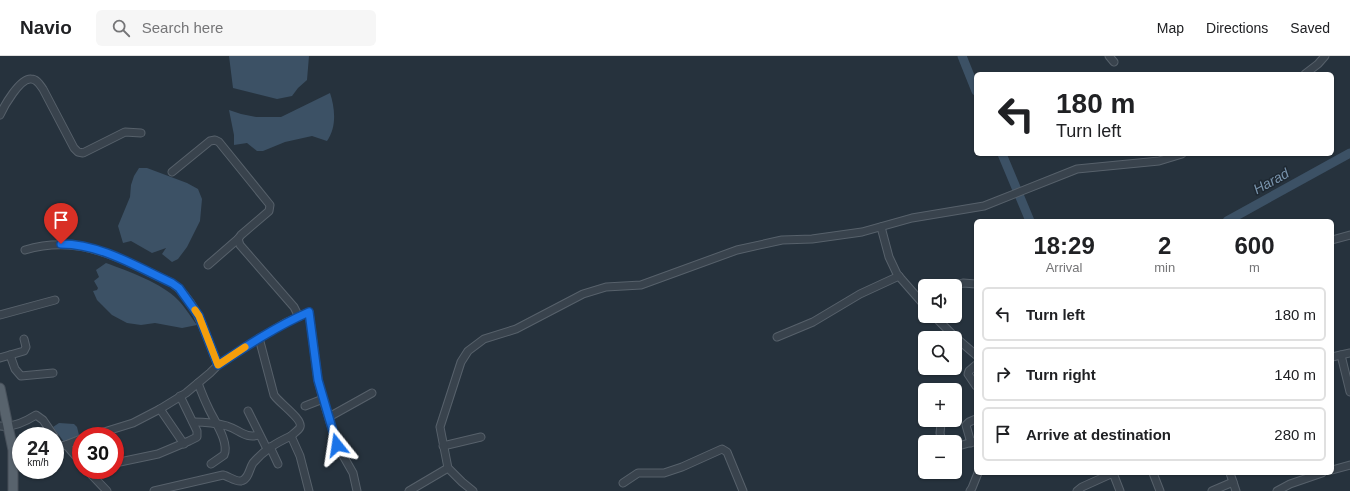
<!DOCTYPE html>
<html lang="en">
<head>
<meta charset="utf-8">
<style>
	body { margin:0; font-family:Helvetica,sans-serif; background:#f6f6f6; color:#202124; height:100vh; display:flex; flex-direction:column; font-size:15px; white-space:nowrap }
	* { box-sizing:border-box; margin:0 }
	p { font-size:13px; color:#757577 }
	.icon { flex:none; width:22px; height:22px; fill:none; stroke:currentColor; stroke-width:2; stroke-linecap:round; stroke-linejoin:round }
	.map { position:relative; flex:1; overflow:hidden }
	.drawer { position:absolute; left:974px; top:163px; width:360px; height:256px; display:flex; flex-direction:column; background:#fff; border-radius:6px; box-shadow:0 1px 3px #0004 }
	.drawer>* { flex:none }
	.top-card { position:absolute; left:974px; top:16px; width:360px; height:84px; border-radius:6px; box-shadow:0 1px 3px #0004; background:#fff; color:#202124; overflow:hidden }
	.tools { position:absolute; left:918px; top:223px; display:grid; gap:8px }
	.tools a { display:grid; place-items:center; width:44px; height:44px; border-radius:6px; background:#fff; box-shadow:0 1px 3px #0004; font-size:20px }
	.speed { position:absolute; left:12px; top:371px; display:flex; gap:8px; font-size:20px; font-weight:700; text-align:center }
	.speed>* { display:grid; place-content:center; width:52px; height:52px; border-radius:50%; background:#fff; box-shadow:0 1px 3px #0004; line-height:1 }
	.speed small { font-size:10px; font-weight:400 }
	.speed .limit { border:6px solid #d22; background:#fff; color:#111 }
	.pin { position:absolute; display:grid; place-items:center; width:34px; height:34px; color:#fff; margin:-41px -17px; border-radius:50% 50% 50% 0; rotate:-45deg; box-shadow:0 0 4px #0007 }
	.pin .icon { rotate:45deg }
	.me { position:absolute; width:44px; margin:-22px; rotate:345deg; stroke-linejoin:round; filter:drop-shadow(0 0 3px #0008) }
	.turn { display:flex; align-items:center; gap:14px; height:84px; padding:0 16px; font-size:18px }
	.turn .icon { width:52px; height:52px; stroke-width:2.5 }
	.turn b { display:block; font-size:28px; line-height:34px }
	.eta { display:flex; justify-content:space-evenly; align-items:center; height:68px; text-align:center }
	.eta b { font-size:24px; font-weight:600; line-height:28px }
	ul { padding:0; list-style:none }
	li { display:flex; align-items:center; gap:12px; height:54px; margin:0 8px 6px; padding:0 8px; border:2px solid #e0e0e0; border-radius:6px }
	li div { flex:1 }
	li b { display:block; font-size:15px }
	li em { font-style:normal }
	header { display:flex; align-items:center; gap:24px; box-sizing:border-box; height:56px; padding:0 20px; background:#fff; border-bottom:1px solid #e0e0e0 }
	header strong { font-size:19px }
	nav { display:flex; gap:22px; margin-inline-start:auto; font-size:14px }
	.search { width:280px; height:36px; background:#f6f6f6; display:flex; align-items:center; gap:10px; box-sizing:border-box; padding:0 14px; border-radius:6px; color:#757577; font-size:15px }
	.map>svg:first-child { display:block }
</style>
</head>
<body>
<header>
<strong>Navio</strong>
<div class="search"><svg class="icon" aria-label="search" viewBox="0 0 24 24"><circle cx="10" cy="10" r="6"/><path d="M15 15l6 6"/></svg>Search here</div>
<nav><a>Map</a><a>Directions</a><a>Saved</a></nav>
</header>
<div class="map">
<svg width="1350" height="435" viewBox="0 0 1350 435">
	<rect width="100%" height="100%" fill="#26323d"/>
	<!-- water -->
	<g fill="#3c5165">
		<path d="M229,0H309L307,24L298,32L292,40L277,43L233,32Z"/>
		<path d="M330,37C335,52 337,71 327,85L312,80L285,86L263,95H257L247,87L234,89V79L229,54L241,58L256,61H281Z"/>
		<path d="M139,112H147L187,127L198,133L202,143L200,165L187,191L178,203L172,206L162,198L166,192L152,197L131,185L123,187L118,170L130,141L131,129L134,120Z"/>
		<path d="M106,207C128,215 162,227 178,244C185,251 191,261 197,269L182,272L155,267L141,269L127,267L112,259L97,244L93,235L97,234L98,232L94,225L99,221L96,214Z"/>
		<path d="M59,367L74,368L77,371L79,379L64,386L53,371Z"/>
	</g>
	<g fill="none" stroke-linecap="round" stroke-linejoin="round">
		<!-- river -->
		<g stroke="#3c5165" stroke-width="9">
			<path d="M962,0L976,35"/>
			<path d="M1002,98L1030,165"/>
			<path d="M1227,165L1350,97"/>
		</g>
		<defs>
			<g id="minor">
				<path d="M1109,0L1114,6"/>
				<path d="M1305,18L1318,8L1325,0"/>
				<path d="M0,59C4,50 20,22 31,23C37,23 40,29 43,33L74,92L78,96L83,97L125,76L141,77"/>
				<path d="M172,116L210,85L215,84L219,86L270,149L269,155L241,179L238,183L240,189L294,251L299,261"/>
				<path d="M881,171L889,201L897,218L925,250"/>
				<path d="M1332,184L1350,179"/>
				<path d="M25,194C82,177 122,204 172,227C199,247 205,280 218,309"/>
				<path d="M208,209L238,183"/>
				<path d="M952,230L963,227L976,228"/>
				<path d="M0,259L55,244"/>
				<path d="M934,260L955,281L976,299"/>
				<path d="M777,281L813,266L860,238L899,220"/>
				<path d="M259,282L274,339C279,347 303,363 300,371C299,374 294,377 291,380"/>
				<path d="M10,299L15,313L21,320L53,317"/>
				<path d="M1341,299L1350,336"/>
				<path d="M1332,301L1350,297"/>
				<path d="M0,302L24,295L26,291L24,283"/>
				<path d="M976,309L969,315L968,318L976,330"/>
				<path d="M198,327C201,335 204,343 208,351C213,363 230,386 224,399L211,408"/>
				<path d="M305,350L323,343"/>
				<path d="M160,353L184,388"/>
				<path d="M248,355L267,393"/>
				<path d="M329,361L372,337"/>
				<path d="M193,366C205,366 216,367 227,370C240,374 245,383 259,379"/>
				<path d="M0,370C13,372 25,366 36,359L43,364L54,380"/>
				<path d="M91,380L133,367L160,353L186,337L210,317L218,309L250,288L285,267L309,256L318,324L323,343L337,389L353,417L357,435"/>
				<path d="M942,386L940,377L941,368L946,364"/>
				<path d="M971,387L966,369L969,366L976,363"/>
				<path d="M66,389L81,406"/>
				<path d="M443,390L481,381"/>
				<path d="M55,391L66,389L81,383"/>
				<path d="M270,391L278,408"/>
				<path d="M955,391L976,385"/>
				<path d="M115,407L158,398L189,385L197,381V375L180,340"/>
				<path d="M87,414L107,435"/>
				<path d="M1332,414L1350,409"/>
				<path d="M1113,417L1120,435"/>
				<path d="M1153,417L1160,435"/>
				<path d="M1230,417L1236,435"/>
				<path d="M92,419L102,414"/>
				<path d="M623,427L638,417H664L682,411L722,393L727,396L743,435"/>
				<path d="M154,435L223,419C228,420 236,426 241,425C249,423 249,413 253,407C264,394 276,387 291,380L300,400L309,435"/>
				<path d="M409,435L448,412"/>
				<path d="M473,435L462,426L448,412L440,371L461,306L468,295L484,283L516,273L583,238L606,231L641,229L737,194L782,184L812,183L862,176L912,162L984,150L1077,113L1159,105L1182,98"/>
				<path d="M970,435L972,432L978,417"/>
				<path d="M1077,435L1082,431L1113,417"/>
				<path d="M1212,435L1233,426"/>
				<path d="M1277,435L1290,428L1322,417"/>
			</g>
			<path id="major" d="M0,332L13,394V435"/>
		</defs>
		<!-- minor casing -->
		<use href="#minor" stroke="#57616b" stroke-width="9"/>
		<!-- major casing -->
		<use href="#major" stroke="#464f59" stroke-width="11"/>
		<!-- minor -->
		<use href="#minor" stroke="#39434d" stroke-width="7"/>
		<!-- major -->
		<use href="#major" stroke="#58636d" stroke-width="9"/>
	</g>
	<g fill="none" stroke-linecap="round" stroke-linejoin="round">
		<defs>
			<path id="route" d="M61,188C101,188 137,211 172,227L179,232L199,260L218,309C248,289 277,270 309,256L318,324L337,389"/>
		</defs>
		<!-- route casing -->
		<use href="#route" stroke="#114b97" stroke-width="10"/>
		<!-- route -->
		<use href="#route" stroke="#1a73e8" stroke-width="7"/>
		<!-- slow -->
		<path stroke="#f59e0b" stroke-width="7" d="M195,254L199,260L218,309L245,291"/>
	</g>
	<g text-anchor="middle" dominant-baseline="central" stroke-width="3" stroke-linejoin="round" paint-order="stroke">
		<!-- water labels -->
		<g font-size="14" font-style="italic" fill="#7892aa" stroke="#1e2832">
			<text transform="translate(1271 125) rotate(-29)">Harad</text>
		</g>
	</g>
</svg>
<div class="tools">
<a><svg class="icon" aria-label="sound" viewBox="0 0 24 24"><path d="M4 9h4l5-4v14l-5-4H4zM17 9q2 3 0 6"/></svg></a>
<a><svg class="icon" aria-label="search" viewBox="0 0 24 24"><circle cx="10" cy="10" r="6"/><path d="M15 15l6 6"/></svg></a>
<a>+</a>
<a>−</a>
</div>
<div class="speed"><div>24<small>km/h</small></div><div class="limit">30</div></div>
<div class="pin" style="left:61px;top:188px;background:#d93025"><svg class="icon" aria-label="arrive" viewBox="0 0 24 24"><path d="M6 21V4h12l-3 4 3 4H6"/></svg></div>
<svg class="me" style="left:337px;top:389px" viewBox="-20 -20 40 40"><path d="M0-17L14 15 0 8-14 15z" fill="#1a73e8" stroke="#fff" stroke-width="4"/></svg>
<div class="top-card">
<div class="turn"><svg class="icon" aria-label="left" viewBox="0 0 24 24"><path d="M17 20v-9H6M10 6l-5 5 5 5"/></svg><div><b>180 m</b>Turn left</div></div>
</div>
<section class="drawer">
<div class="eta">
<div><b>18:29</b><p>Arrival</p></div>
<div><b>2</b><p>min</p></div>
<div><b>600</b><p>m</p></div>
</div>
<ul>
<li><svg class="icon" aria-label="left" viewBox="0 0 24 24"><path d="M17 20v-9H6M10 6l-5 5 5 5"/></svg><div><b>Turn left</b></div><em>180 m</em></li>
<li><svg class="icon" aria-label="right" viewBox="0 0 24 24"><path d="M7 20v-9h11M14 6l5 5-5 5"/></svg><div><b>Turn right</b></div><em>140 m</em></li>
<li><svg class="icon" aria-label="arrive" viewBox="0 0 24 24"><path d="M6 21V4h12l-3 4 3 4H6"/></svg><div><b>Arrive at destination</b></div><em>280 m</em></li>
</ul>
</section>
</div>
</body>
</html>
